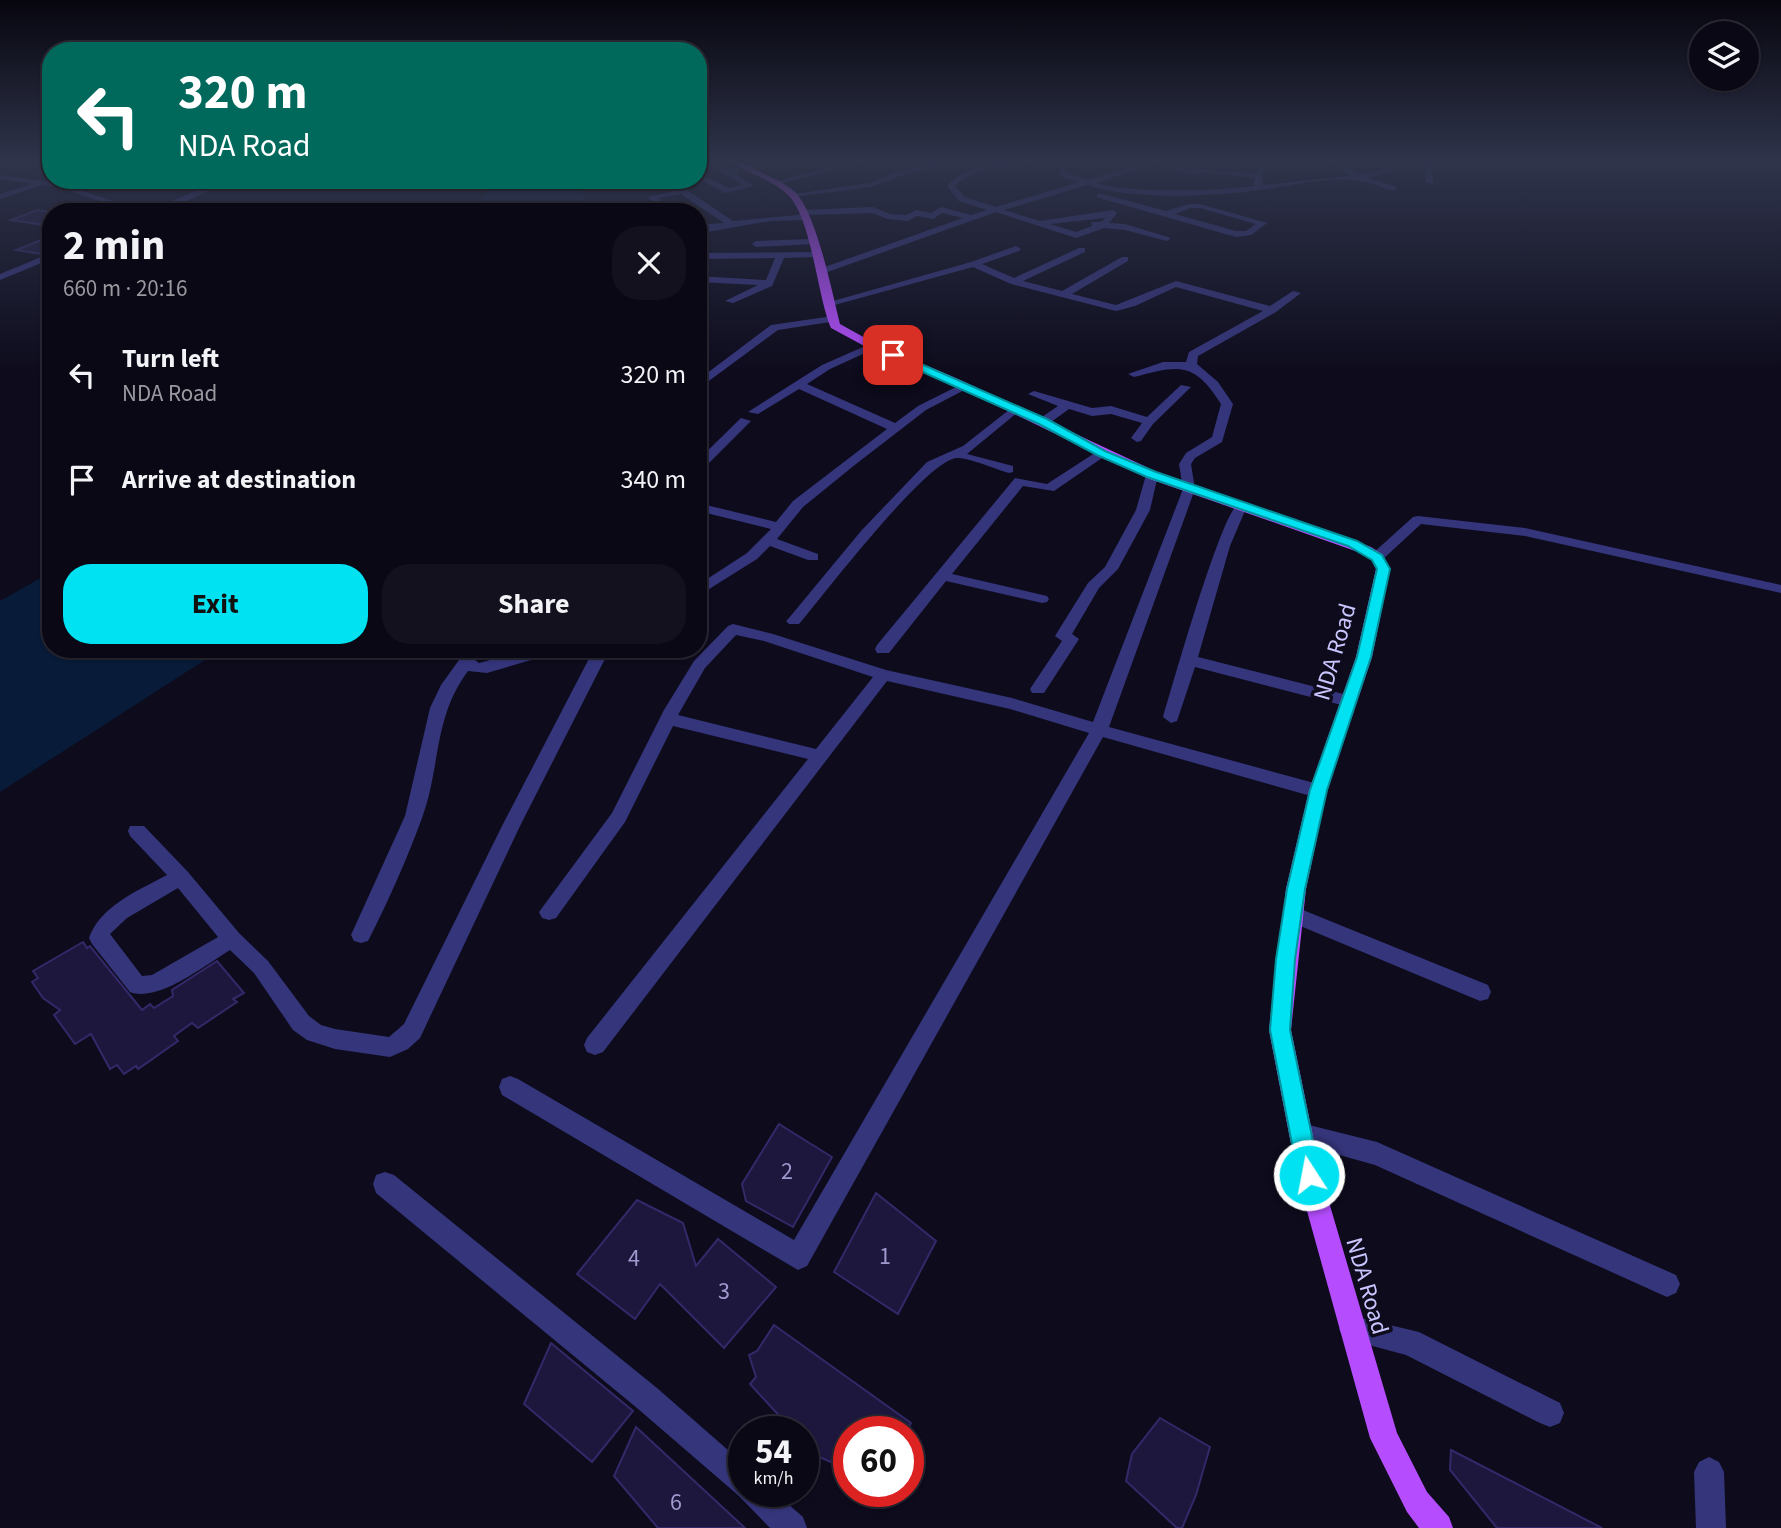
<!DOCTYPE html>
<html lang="en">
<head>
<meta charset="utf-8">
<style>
	body { margin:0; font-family:"Source Sans 3",sans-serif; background:#13111e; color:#f1f3f6; height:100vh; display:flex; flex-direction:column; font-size:26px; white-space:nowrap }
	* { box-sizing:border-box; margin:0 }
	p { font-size:23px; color:#999aa0 }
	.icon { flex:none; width:38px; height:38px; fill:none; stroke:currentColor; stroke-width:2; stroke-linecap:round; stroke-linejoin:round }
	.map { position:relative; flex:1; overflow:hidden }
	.panel { position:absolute; left:42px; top:203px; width:665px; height:455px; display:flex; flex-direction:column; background:#0a0815; border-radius:28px; box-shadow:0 2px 5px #0004,0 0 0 2px #2a2934 }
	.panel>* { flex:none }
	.banner { position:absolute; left:42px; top:42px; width:665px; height:147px; border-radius:28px; box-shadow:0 2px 5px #0004,0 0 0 2px #2a2934; background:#00695c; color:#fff; overflow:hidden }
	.buttons { position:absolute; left:1689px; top:21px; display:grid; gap:14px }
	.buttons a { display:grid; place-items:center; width:70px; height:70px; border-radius:50%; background:#0a0815; box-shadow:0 2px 5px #0004,0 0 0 2px #2a2934; font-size:35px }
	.speed { position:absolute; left:728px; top:1416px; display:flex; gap:14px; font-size:35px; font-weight:700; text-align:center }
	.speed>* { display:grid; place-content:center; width:91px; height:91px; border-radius:50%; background:#0a0815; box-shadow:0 2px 5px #0004,0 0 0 2px #2a2934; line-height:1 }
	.speed small { font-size:18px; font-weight:400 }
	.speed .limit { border:10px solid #d22; background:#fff; color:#111 }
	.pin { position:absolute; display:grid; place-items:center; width:60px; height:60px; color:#fff; margin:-30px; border-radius:14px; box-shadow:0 4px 10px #0006 }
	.me { position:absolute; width:77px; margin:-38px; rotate:349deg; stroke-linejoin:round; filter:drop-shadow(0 0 5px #0008) }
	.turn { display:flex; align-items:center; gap:24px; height:147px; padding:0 21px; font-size:32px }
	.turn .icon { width:91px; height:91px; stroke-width:2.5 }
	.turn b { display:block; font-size:49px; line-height:60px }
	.round { display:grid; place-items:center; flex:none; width:74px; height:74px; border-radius:28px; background:#13111e }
	.summary { display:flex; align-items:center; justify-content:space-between; height:119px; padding:0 21px }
	h1 { font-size:42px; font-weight:700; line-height:52px }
	.primary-button { display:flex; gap:14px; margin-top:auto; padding:14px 21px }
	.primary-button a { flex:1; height:80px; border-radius:28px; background:#00e2f1; color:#111; font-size:28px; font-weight:700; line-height:80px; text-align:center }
	.primary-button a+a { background:#13111e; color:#f1f3f6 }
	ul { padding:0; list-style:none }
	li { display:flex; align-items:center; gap:21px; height:105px; padding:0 21px }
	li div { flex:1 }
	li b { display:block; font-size:26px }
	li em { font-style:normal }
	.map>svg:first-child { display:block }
</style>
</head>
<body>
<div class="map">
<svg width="1781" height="1528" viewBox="0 0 1781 1528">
	<rect width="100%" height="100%" fill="#0d0b1c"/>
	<!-- water -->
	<g fill="#081b38">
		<path d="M478,180H569L586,196L581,212H477L487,191Z"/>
		<path d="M51,572V649H222L0,792V601Z"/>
	</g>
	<!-- building -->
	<g fill="#1d173d" stroke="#332969" stroke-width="2">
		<path d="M37,210L51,212V226L11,220Z"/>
		<path d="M51,236V251L42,254L16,250Z"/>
		<path d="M83,942L87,948L90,946L142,1010L150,1004L154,1008L173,996L172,990L217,961L244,993L233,999L237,1002L198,1028L192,1023L174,1036L178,1041L138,1069L136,1066L124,1074L117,1065L110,1069L91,1034L75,1044L54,1015L60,1010L43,998L32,982L38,978L33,971Z"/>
		<path d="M779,1124L832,1157L793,1227L746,1201L742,1184Z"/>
		<path d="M876,1193L936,1241L898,1314L834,1272Z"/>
		<path d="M637,1200L683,1223L696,1266L718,1239L776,1287L724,1348L660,1284L635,1319L577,1274Z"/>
		<path d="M774,1325L911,1423L906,1432H849V1470L817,1456L803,1441V1432H794L750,1384L756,1377L749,1355L757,1351Z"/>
		<path d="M551,1343L633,1411L592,1462L524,1404Z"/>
		<path d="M1160,1418L1210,1447L1196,1495L1182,1528H1177L1126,1481L1132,1454Z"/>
		<path d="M636,1427L745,1528H658L614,1476Z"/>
		<path d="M1451,1450L1602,1528H1497L1450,1470Z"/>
	</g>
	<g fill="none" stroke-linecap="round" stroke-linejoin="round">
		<!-- minor -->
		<g fill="#35357c" fill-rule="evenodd">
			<path d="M702,160H711L727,169L739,168V172L733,173L754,186L725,193L698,178V173L729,188L743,185Z"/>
			<path d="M857,160H871L775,185L771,183Z"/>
			<path d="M929,160H937L938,168L909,173L871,187L792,197L788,195L870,183L904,169L931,164Z"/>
			<path d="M1023,160H1040C1014,172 976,163 955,186L965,197L996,207L1079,182L1059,176L1060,170L1064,168L1068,170L1066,173L1088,180L1154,160H1167L1096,183C1130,194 1217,191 1254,186V178L1205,172L1195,175L1174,170L1178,168L1255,173L1266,160H1276L1264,170L1262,185L1350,176L1329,160H1338L1359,175L1411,163L1415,165L1367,178L1397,187L1394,191C1382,188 1370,182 1358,181C1330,176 1296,185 1268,189C1218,196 1135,201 1087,185L1004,210L1040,221L1113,210L1117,213L1109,223L1125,224L1171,238L1167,241L1125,230L1104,228L1076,238L996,212L822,274L817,271L819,269L963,218L942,213L933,219L917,216L908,221L888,219L872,213L806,215L803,220L770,221L701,233L698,232V225L724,223L681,194L658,198L678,212H668L647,197L685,189L733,221L799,215L802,210L873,207L890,214L906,215L916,210L931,213L941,207L971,215L987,210L959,201L947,186C965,165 997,164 1023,160ZM1105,218L1101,222H1091L1092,226L1076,232L1050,224Z"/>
			<path d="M1424,160H1432L1433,184L1426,182Z"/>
			<path d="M0,175L58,183L116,202L156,208L221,180H232L163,212L115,206L57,187L42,185L0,199V194L32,184L0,179Z"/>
			<path d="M88,180L135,186L151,180L188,183L206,180L189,187L157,183L135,190Z"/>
			<path d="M1099,193L1166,211L1189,204H1200L1267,223L1251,235L1236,237L1096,197ZM1190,208H1200L1256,224L1246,231H1236L1175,214Z"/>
			<path d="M811,239L814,240V244L756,247L752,244L756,241Z"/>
			<path d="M1016,246L1021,249L1019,251L982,264L1014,278L1079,248H1085V252L1023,281L1062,291L1122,257H1128V261L1072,294L1116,305L1176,281L1270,306L1293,291L1301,293L1276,312L1198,356L1197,364L1218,382L1233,404L1222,442L1195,458L1191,464L1195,489L1109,727L1318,784L1324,786L1327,791L1324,796L1318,798L1103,737L807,1266L798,1270L502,1095L499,1087L502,1079L510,1076L518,1079L794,1240L1089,733L1010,709L887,681L603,1052L595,1055L587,1052L584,1045L587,1038L808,759L673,726L625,822L556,918L549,920L542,918L539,912L612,813L664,710L694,661L728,626L733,624L773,634L886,670L1012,698L1093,722L1183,489L1179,464L1186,453L1212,437L1221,404C1194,361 1179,365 1134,377L1128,374L1163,362H1186L1189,352L1263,311L1176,287L1135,306L1116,311L1011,284L973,267L831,306L826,303L971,262ZM736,635L764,641L873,677L816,749L678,715L705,668Z"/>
			<path d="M815,252L820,255L818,257L784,258L772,286L733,303L725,301L758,285L698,282V276L766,280L775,258L698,259V253Z"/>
			<path d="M51,253V259L0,280V274Z"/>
			<path d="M833,316L838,319L837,321L778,330L698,389V380L771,325Z"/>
			<path d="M872,343L876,344V348L830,369L807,384L895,423L918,406L962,384L972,386L926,410L856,464L803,507L777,539L818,554V560H808L770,546L757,559L698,596V585L747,553L771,529L698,511V503L776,522L793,501L887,429L799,389L758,414L748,412L822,365Z"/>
			<path d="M1181,385L1191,387L1153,424L1141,441L1137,442L1131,438L1142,423L1111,414L1092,416L1069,409L1047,425H1039V419L1058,406L1028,394L1034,391L1092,408L1111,406L1147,417Z"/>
			<path d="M1014,406L1018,408V412L967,454L1013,466V472L1009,473C995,469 970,458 957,458C927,459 823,596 799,624H789L786,621L789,618L861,531L927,462L963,446Z"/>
			<path d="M741,418L751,421L702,470L698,471V460Z"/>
			<path d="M1101,449L1105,450V456L1054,491L1023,486L952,574L1047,596L1049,599L1047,602L1042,603L946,581L889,653H877L875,649L877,645L1015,478L1047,484Z"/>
			<path d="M1152,471L1158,475L1150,510L1118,569L1099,588L1072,634L1079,639L1044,693H1032L1030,689L1062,641L1055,636L1088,583L1105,567L1136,510L1146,475Z"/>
			<path d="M1240,502L1247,506L1230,546L1198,657L1355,697L1357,701L1355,705L1349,707L1195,667L1177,721L1171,723L1163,717C1172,688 1222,508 1240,502Z"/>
			<path d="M463,649H479L475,660L479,663L531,649H557L555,653L487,673L468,671C433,718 441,766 422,818C407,859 388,902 368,941L361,943L354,941L351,935L405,816L430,708L441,685L459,660Z"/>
			<path d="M594,649H610L520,826L420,1038L408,1049L390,1057L335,1049L307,1040L293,1030L254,973L230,950C205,965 158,1003 130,992L92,944L89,938C100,906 139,890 167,875L130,836L128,831L130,826H144L188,872L239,933L268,961L309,1016L321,1025L335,1029L389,1037L404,1024L502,826ZM178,888L218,937L152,975L142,976L110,934L127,918Z"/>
			<path d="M1293,906L1488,985L1491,992L1488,999L1480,1001L1286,920L1283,914L1286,908Z"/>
			<path d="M1301,1123L1377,1142L1676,1275L1680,1284L1676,1293L1667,1297L1658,1293L1375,1165L1293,1142L1289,1134L1293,1126Z"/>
			<path d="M385,1172L394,1175L657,1388L744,1464V1491H773L803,1517L807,1528H770L739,1496L637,1408L376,1193L373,1184L376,1175Z"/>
			<path d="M1352,1316L1419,1332L1560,1403L1564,1413L1560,1423L1550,1427L1540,1423L1406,1355L1343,1338L1339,1329L1343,1320Z"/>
			<path d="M1709,1457L1719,1462L1724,1472L1726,1528H1696L1694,1472L1699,1462Z"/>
		</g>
		<!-- tertiary -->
		<path fill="#35357c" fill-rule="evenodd" d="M1418,516L1525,528L1781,585V593L1525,536L1421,524L1382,560H1372V554L1413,517Z"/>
		<!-- primary -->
		<path fill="#b54dff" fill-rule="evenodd" d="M728,160C741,160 751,167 762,173C773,178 786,184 795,192C817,214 832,293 840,324L876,344L958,379L1157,472L1371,547L1382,554L1390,569L1372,657L1327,791L1306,889L1291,1030L1321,1175L1397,1433L1427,1492L1449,1517L1453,1528H1419L1407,1512L1370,1438L1297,1175L1269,1030L1286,889L1309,791L1356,657L1376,569L1371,559L1361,553L1147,478L950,383L868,348L831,328C817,296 812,218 788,195C772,179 746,173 728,160Z"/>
	</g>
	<!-- sky -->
	<linearGradient id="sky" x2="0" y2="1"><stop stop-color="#07060f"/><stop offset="0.43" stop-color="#2f344b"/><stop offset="1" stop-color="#2f344b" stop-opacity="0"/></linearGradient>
	<rect width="1781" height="374" fill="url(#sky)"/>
	<!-- route -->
	<path fill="#00e2f1" stroke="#00939d" stroke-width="2" d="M889,353H896L1047,419L1105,451L1156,472L1357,541L1382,555L1390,569L1371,657L1327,790L1305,889L1295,959L1290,1030L1320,1175L1317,1183L1309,1186L1301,1183L1298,1175L1270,1030L1276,959L1287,889L1310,790L1357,657L1377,569L1372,560L1348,546L1147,477L1097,455L1039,424L889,357Z"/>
	<g text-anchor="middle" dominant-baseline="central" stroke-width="7" stroke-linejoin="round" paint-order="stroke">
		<!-- street labels -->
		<g font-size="24" fill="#cac6ff" stroke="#0d0b1c">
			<text transform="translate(1335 652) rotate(-74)">NDA Road</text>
			<text transform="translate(1367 1286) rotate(74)">NDA Road</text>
		</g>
		<!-- near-number labels -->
		<g font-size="24" fill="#9f9ace">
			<text x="787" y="1171">2</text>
			<text x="885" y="1256">1</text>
			<text x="634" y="1258">4</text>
			<text x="724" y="1291">3</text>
			<text x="676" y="1502">6</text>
		</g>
	</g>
</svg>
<div class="buttons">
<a><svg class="icon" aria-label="layers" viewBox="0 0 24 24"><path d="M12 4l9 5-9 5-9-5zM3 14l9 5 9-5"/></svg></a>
</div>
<div class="speed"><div>54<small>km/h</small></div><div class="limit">60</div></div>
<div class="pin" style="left:893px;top:355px;background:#d93025"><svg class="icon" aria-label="arrive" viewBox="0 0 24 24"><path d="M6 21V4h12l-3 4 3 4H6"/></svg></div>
<svg class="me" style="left:1309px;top:1175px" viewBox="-20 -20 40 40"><circle r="17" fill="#00e2f1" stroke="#fff" stroke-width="3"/><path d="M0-11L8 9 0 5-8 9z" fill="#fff"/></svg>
<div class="banner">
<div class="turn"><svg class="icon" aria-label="left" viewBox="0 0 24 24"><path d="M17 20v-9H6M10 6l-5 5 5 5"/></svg><div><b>320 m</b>NDA Road</div></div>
</div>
<section class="panel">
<div class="summary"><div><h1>2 min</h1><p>660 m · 20:16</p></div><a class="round"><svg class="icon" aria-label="close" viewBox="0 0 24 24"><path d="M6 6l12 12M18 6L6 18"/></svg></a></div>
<ul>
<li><svg class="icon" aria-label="left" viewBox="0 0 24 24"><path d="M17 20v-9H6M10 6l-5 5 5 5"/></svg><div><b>Turn left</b><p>NDA Road</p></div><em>320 m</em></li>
<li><svg class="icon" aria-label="arrive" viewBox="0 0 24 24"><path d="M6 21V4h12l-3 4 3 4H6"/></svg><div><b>Arrive at destination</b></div><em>340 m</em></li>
</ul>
<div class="primary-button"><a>Exit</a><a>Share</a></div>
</section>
</div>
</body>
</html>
